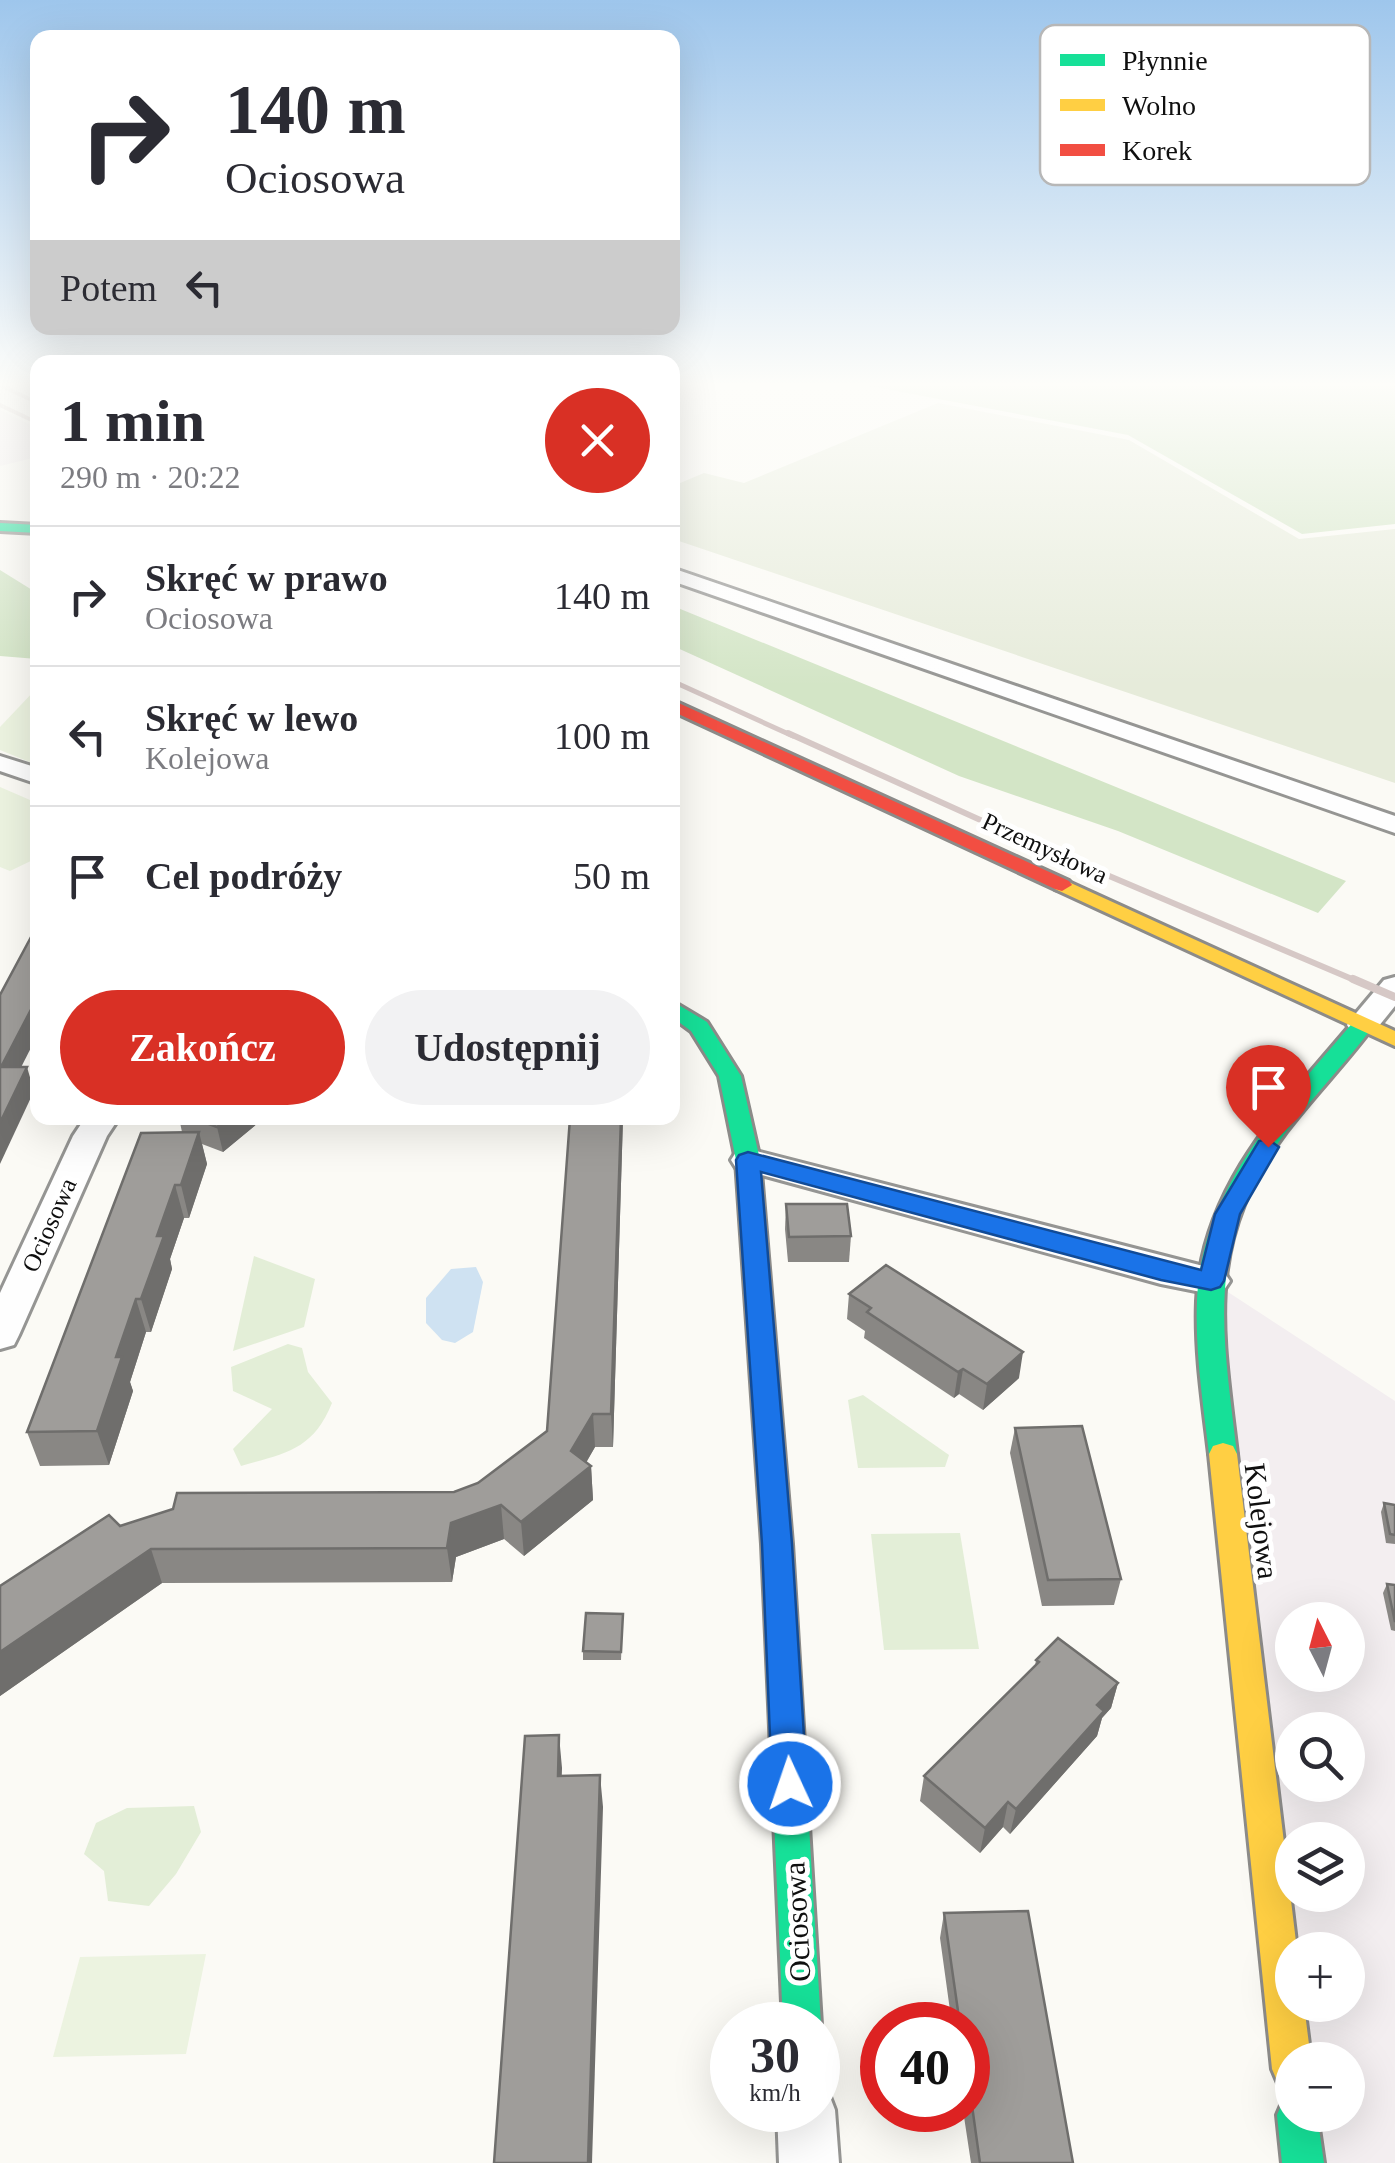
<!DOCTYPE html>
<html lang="pl">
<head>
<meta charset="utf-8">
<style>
	body { margin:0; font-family:Georgia,serif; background:#f2f2f3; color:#2b2b33; height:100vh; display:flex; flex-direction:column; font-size:38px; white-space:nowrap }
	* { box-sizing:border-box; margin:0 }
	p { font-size:32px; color:#7c7c81 }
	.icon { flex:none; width:55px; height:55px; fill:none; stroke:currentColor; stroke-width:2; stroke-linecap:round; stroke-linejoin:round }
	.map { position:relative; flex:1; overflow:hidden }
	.drawer { position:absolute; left:30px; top:355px; width:650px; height:770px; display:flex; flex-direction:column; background:#fff; border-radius:20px; box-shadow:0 10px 40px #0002 }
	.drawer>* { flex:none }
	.hud { position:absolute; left:30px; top:30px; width:650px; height:305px; border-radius:20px; box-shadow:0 10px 40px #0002; background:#fff; color:#2b2b33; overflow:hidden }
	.needle { width:65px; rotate:354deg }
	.tools { position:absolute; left:1275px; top:1602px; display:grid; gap:20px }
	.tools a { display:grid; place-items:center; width:90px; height:90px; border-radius:50%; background:#fff; box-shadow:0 10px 40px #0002; font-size:50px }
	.speed { position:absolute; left:710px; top:2002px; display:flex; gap:20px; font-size:50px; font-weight:700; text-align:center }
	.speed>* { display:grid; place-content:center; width:130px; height:130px; border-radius:50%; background:#fff; box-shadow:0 10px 40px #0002; line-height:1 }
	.speed small { font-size:25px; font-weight:400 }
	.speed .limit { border:15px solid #d22; background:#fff; color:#111 }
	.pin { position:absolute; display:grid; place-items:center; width:85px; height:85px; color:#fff; margin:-102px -42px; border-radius:50% 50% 50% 0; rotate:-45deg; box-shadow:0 0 10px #0007 }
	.pin .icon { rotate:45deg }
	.me { position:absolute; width:110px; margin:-55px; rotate:357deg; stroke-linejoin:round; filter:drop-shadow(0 0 8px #0008) }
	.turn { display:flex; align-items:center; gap:35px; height:210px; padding:0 30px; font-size:45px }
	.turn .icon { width:130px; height:130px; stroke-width:2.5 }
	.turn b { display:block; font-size:70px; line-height:85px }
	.then { display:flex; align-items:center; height:95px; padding:0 30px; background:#0003; gap:20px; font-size:38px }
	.round { display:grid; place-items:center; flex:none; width:105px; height:105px; border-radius:52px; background:#f2f2f3 }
	.head { display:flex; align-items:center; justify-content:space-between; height:170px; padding:0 30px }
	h1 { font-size:60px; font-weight:800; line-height:75px }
	.action { display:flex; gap:20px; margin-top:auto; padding:20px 30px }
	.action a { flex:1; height:115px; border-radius:60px; background:#d93025; color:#fff; font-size:40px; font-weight:800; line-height:115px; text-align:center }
	.action a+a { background:#f2f2f3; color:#2b2b33 }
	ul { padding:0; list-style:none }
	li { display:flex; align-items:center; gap:30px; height:140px; padding:0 30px; border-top:2px solid #e1e1e2 }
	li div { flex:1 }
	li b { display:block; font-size:38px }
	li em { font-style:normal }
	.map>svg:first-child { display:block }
</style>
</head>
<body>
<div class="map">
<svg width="1395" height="2163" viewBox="0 0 1395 2163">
	<rect width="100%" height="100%" fill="#fbfaf5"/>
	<!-- industrial -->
	<g fill="#f3eef0" fill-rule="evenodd">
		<path d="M0,410L37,428V457L0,466Z"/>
		<path d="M1211,1281L1395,1401V2163H1303L1297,2115H1348V2060H1292V2069ZM1292,1620H1348V1675H1292ZM1292,1730H1348V1785H1292ZM1292,1840H1348V1895H1292ZM1292,1950H1348V2005H1292Z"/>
	</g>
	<!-- green -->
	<g fill="#e3eed7">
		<path d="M254,1256L315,1279L304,1327L233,1351Z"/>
		<path d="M288,1344L302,1348L308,1372L332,1403C313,1450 286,1453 241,1466L233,1449L272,1409L233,1391L231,1367Z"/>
		<path d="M863,1395L949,1455L945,1467L858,1468L848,1400Z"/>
		<path d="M960,1533L979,1649L884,1650L871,1534Z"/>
		<path d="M194,1806L201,1832L176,1874L149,1906L108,1901L104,1871L84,1854L96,1823L127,1808Z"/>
	</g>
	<!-- forest -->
	<g fill="#d3e5c6">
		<path d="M854,383H1395V524L1302,534L1128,435Z"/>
		<path d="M0,570L37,593V659L0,656Z"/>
		<path d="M673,606L1346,881L1318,913L1118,831L959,776L673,646Z"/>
	</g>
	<!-- cemetery -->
	<path fill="#e6ebda" d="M938,403L1129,440L1299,539L1395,529V783L673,539V486L704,473L744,483Z"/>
	<!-- pitch -->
	<g fill="#ecf3e0">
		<path d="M37,688V765L0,750V727Z"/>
		<path d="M0,787L37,803V858L10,871L0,867Z"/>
		<path d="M206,1954L186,2054L53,2057L80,1957Z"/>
	</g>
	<!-- water -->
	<path fill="#cfe2f2" d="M476,1267L483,1282L473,1332L455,1343L442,1340L426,1323V1298L451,1269Z"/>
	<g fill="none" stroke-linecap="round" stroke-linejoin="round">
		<defs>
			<g id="street">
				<path d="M672,568L1395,816V833L672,581Z"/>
				<path d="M0,756L38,768V784L0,771Z"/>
				<path d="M1395,977V1006L1374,1032H1352L1347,1025L1352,1018L1384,980Z"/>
				<path d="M85,1118H119L107,1136L19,1335L14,1345L0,1349V1293L73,1136Z"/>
				<path d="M748,1149L1211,1268L1224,1272L1230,1281L1224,1290L1211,1294L1161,1284L736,1168L731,1160L736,1152Z"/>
				<path d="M818,2086L827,2089L835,2110L839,2163H779L777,2110H818Z"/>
			</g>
			<g id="fast">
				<path d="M0,523L38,525V533L0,531Z"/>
				<path d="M672,1001L707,1022L741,1076L760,1160L792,1544L821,2025L818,2034V2025H783L762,1544L736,1160L719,1076L691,1031L672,1017Z"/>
				<path d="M1363,1019L1374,1025C1347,1062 1314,1095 1286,1132C1204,1242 1222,1327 1237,1454L1233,1462L1223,1465L1213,1462L1209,1454C1203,1403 1195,1352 1197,1301C1201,1186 1285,1103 1355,1020Z"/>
				<path d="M1292,2097V2115H1317L1324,2163H1282L1277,2115L1283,2101Z"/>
			</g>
			<g id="slow">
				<path d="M1062,879L1395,1031V1046L1055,889L1052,885Z"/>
				<path d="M1223,1443L1233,1446L1237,1454L1297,1950H1292V2005H1304L1311,2060H1292V2089L1278,2083L1272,2069L1209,1454L1213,1446Z"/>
			</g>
			<path id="jam" d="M672,700L1069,881L1072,885L1062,891L1055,889L672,711Z"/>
		</defs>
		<!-- street casing -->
		<use href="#street" stroke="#959593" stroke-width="6"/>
		<!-- fast casing -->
		<use href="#fast" stroke="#8c8b89" stroke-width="6"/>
		<!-- slow casing -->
		<use href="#slow" stroke="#8c8b89" stroke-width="6"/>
		<!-- jam casing -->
		<use href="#jam" stroke="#8c8b89" stroke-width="6"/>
		<!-- street -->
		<use href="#street" fill="#fefefe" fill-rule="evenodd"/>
		<!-- fast -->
		<use href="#fast" fill="#16e098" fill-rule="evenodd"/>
		<!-- slow -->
		<use href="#slow" fill="#ffcf43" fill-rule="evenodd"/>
		<!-- jam -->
		<use href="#jam" fill="#f24e42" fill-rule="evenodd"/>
		<!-- rail-far3 -->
		<g stroke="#d6c8c6" stroke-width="4">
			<path d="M0,385L38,403"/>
			<path d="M0,405L38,423"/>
		</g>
		<!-- rail-far2 -->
		<path stroke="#d6c8c6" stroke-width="5" d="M672,681L793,736"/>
		<!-- rail-far1 -->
		<path stroke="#d6c8c6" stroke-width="6" d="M788,733L1029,842L1359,982"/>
		<!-- rail -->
		<path stroke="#d6c8c6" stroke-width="8" d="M1353,979L1395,997"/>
	</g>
	<!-- wall -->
	<g fill="#898784">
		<path d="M179,1118H264L223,1152L202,1144L207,1164L189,1218H184L170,1259L172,1269L151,1332H146L130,1382L133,1391L109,1465L40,1466L27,1432L182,1132Z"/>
		<path d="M623,1118L613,1447H595L586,1463L591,1466L593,1500L524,1556L504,1539L456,1557L452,1582L162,1583L0,1696V1586L120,1526L454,1492L478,1483L547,1431Z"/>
		<path d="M786,1204L851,1236L849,1262H788L785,1229Z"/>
		<path d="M849,1294L1019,1378L983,1410L959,1394L954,1398L864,1338L865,1331L847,1319Z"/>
		<path d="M1015,1428L1121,1579L1114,1605L1042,1606L1010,1453Z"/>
		<path d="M1384,1503L1395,1505V1544L1386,1543L1381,1512Z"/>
		<path d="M1387,1584L1395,1585V1631L1391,1630L1383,1593Z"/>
		<path d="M623,1614L621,1660H583V1651Z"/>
		<path d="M1036,1660L1118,1683L1111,1708L1102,1718L1097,1736L1010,1834L1003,1827L980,1853L920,1801L924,1776L1035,1666Z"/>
		<path d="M944,1913L1073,2163H971L963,2110H968V2025H952L940,1938Z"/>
	</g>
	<!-- shaded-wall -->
	<g fill="#6f6e6c">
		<path d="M35,1002L38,1011V1034L9,1091L1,1067Z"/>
		<path d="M27,1067L34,1091L0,1164V1123Z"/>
		<path d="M229,1118H264L223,1152L217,1127Z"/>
		<path d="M621,1118H623L613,1447L611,1414Z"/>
		<path d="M199,1132L207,1164L189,1218L181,1185Z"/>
		<path d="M175,1185L184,1218L170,1259L172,1269L151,1332L141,1299L157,1236Z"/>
		<path d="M136,1299L146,1332L130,1382L133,1391L109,1465L97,1431L116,1357Z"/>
		<path d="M1023,1352L1019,1378L983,1410L987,1384Z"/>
		<path d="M963,1369L959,1394L954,1398L958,1372Z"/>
		<path d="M593,1414L595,1447L578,1476L591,1466L593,1500L524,1556L521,1522L571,1451Z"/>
		<path d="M501,1505L504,1539L456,1557L452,1582L447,1548L451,1523Z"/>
		<path d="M151,1549L162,1583L0,1696V1652Z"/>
		<path d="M1118,1683L1111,1708L1102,1718L1097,1736L1010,1834L1016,1809L1097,1705Z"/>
		<path d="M559,1735L562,1768L561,1808L558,1776Z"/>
		<path d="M600,1775L603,1807L592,2163H588Z"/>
		<path d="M1008,1802L1003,1827L980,1853L985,1828Z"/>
	</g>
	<!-- building -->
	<g fill="#9f9d9a" stroke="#6f6e6c" stroke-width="2.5">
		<path d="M38,924V1002H35L1,1067H27L0,1123V995Z"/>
		<path d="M193,1118H229L217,1127Z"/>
		<path d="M570,1118H621L611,1414H593L571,1451L591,1466L521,1522L501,1505L451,1523L447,1548L151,1549L0,1652V1586L109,1515L120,1526L173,1509L177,1493L454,1492L478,1483L547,1431Z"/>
		<path d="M199,1132L181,1185H175L157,1236H164L141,1299H136L116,1357H122L97,1431L27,1432L141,1133Z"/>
		<path d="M786,1204H847L851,1236L789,1237Z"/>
		<path d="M886,1265L1023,1352L987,1384L963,1369L958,1372L867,1312L871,1308L849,1294Z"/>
		<path d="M1082,1426L1121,1579L1048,1580L1015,1428Z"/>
		<path d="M1384,1503L1395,1505V1535L1390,1534Z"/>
		<path d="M1387,1584L1395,1585V1622Z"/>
		<path d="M586,1613L623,1614L621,1652L583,1651Z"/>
		<path d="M1058,1638L1118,1683L1097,1705L1104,1711L1016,1809L1008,1802L985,1828L924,1776L1039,1662L1036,1660Z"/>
		<path d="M559,1735L558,1776L600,1775L588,2163H494L525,1736Z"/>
		<path d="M1028,1911L1073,2163H980L968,2077V2025H960L944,1913Z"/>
	</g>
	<!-- sky -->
	<linearGradient id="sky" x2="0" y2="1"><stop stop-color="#9ec6ec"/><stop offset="0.56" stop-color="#fdfdfa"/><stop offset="1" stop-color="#fdfdfa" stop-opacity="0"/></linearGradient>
	<rect width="1395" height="686" fill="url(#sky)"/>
	<!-- route -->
	<path fill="#1a73e8" stroke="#114b97" stroke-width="2.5" d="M1268,1139L1279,1147L1240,1214L1224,1281L1220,1287L1211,1290L1161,1280L761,1172L792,1544L807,1784L802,1795L790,1800L777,1795L772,1784L762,1544L736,1160L739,1155L748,1152L1201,1270L1215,1214L1259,1141Z"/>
	<g text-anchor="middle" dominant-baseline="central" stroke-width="10" stroke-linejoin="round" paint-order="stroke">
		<!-- street labels -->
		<g font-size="25" fill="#0f0f0f" stroke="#fff">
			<text transform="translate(1045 848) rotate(25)">Przemysłowa</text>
			<text transform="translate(49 1225) rotate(-66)">Ociosowa</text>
		</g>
		<!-- near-street labels -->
		<g font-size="30" fill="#0f0f0f" stroke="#fff">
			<text transform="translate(1262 1521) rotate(83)">Kolejowa</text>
			<text transform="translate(797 1922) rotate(-93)">Ociosowa</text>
		</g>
	</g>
	<!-- legend -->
	<rect x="1040" y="25" width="330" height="160" rx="15" fill="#fff" stroke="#b7b7b7" stroke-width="2.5"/>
	<rect x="1060" y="54" width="45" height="12" fill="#16e098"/>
	<rect x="1060" y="99" width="45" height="12" fill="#ffcf43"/>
	<rect x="1060" y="144" width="45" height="12" fill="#f24e42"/>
	<g font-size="28" fill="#0f0f0f">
		<text x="1122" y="70">Płynnie</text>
		<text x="1122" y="115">Wolno</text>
		<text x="1122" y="160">Korek</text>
	</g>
</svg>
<div class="tools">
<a><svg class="needle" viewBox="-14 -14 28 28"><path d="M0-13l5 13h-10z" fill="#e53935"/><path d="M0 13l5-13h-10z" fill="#7c7c81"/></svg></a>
<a><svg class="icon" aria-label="search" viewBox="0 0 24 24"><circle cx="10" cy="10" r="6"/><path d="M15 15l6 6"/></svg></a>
<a><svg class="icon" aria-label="layers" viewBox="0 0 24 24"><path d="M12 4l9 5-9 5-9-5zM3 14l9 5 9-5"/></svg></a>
<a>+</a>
<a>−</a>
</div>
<div class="speed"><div>30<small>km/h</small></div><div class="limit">40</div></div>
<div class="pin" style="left:1268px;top:1147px;background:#d93025"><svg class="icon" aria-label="arrive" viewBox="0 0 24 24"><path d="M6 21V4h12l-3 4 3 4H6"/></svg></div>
<svg class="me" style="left:790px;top:1784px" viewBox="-20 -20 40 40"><circle r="17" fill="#1a73e8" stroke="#fff" stroke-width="3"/><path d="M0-11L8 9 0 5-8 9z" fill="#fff"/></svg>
<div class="hud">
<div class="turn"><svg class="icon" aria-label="right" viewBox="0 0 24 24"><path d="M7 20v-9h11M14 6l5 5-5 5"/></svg><div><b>140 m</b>Ociosowa</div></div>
<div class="then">Potem<svg class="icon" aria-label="left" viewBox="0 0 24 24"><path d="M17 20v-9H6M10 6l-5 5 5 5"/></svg></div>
</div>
<section class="drawer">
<div class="head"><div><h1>1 min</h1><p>290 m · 20:22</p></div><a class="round" style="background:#d93025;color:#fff"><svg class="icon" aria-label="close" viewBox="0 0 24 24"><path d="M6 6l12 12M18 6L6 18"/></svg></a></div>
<ul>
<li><svg class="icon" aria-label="right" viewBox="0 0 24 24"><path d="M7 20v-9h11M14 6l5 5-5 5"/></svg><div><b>Skręć w prawo</b><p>Ociosowa</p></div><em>140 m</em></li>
<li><svg class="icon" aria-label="left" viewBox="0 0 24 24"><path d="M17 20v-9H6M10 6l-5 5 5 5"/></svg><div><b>Skręć w lewo</b><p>Kolejowa</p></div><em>100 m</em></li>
<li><svg class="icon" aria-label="arrive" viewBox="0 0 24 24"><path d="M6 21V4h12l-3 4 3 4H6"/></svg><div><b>Cel podróży</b></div><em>50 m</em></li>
</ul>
<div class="action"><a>Zakończ</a><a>Udostępnij</a></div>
</section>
</div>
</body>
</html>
